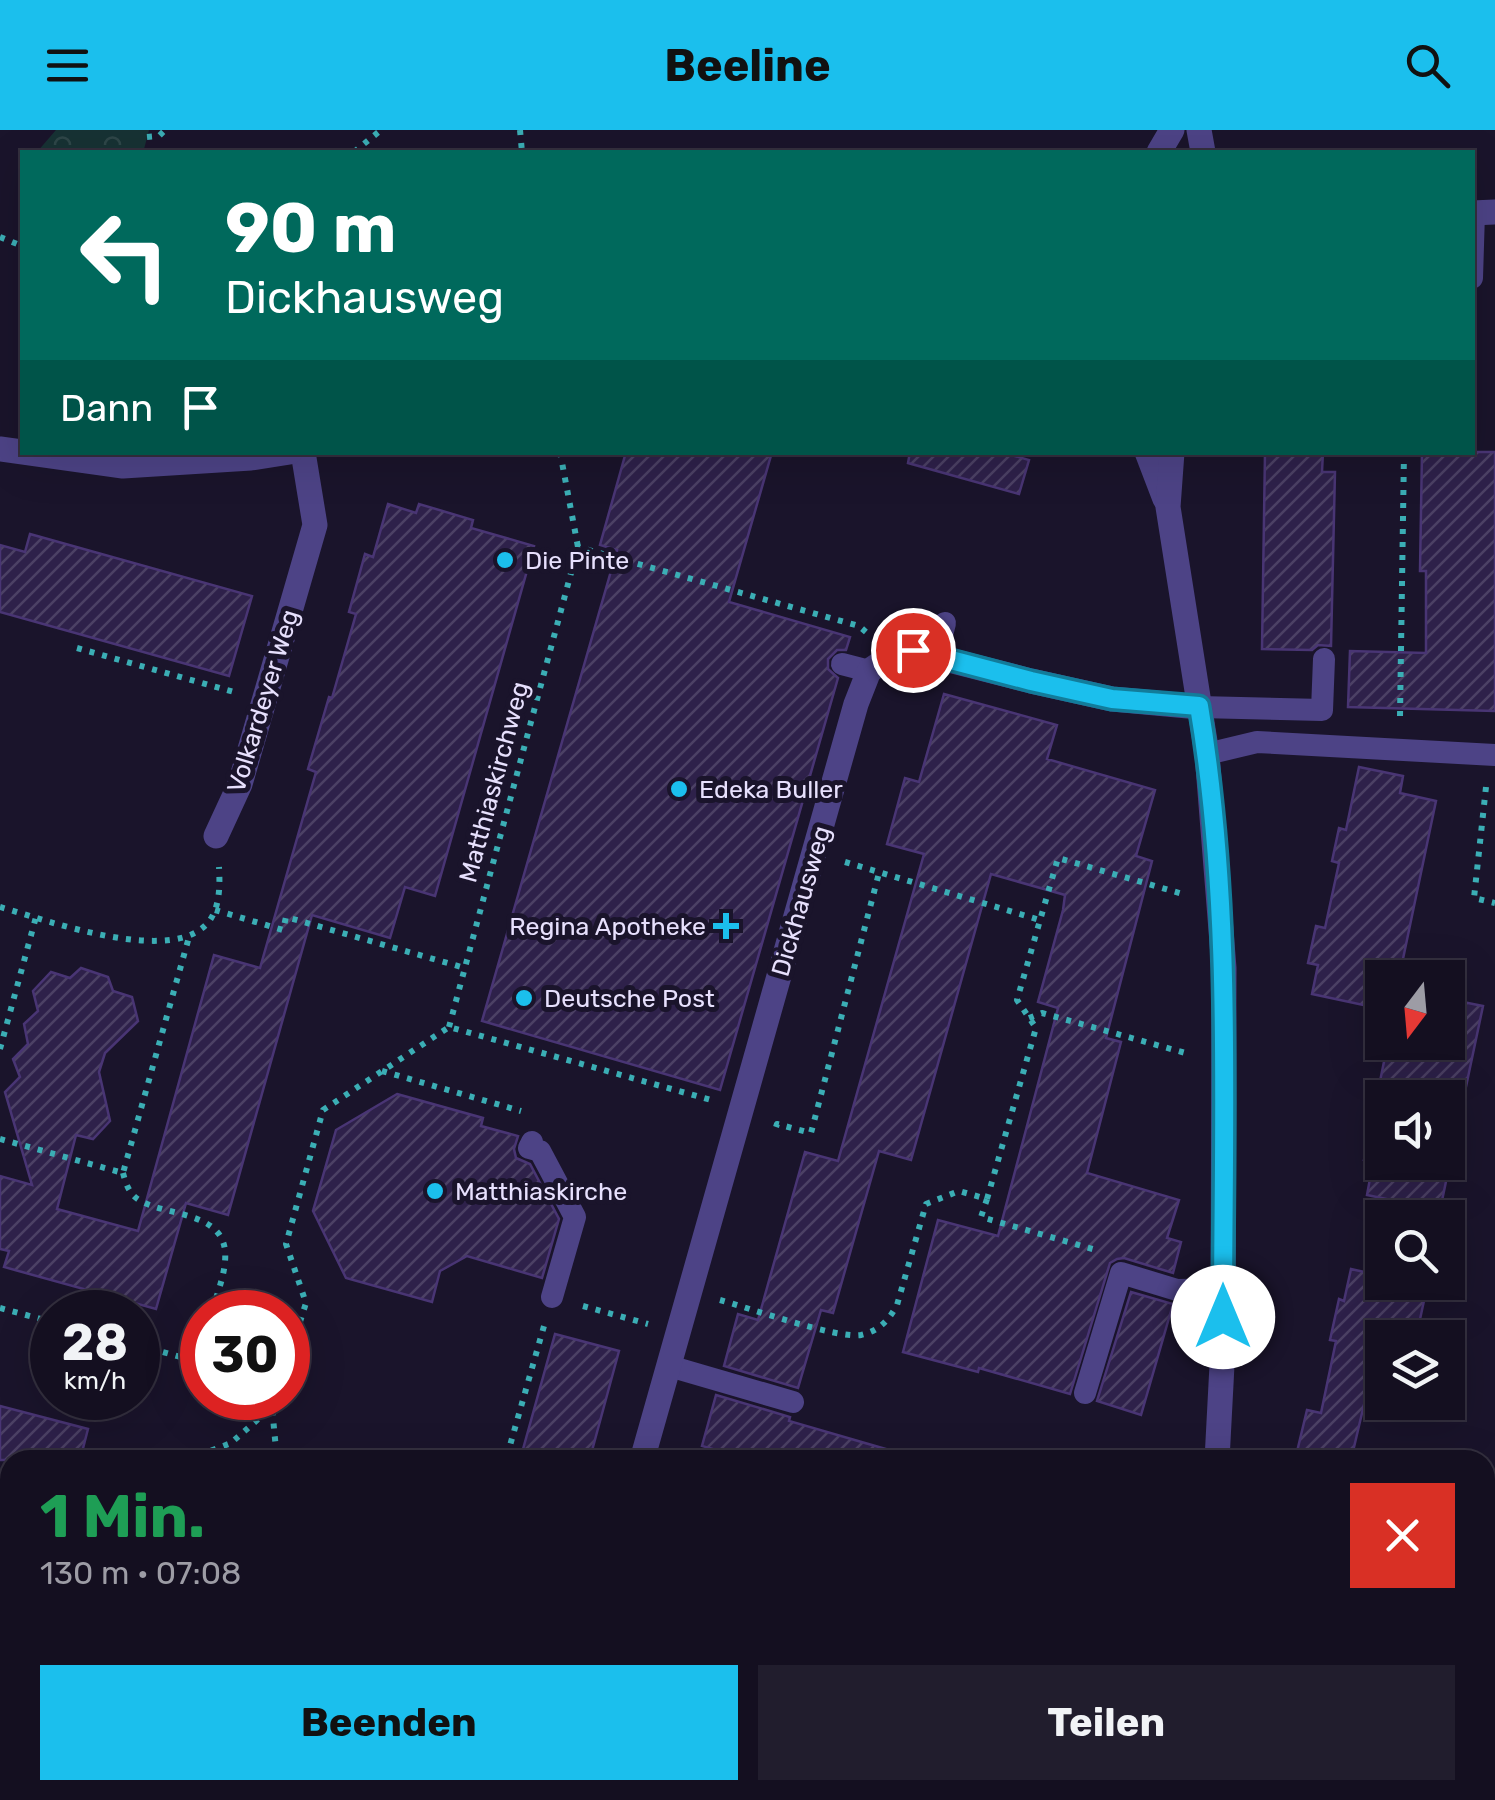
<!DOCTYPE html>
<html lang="de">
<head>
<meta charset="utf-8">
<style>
	body { margin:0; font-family:Rubik,sans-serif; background:#211d2d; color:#f1f3f6; height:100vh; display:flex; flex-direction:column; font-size:38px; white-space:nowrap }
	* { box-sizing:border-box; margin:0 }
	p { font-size:32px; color:#9d9ca5 }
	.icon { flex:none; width:55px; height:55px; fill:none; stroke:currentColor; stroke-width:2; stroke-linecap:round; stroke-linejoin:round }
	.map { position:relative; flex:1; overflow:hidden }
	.sheet { position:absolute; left:0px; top:1320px; width:1495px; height:350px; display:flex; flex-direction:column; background:#140f20; border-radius:30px 30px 0 0; box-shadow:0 10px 40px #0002,0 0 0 2px #332f3e }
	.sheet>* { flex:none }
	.guide { position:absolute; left:20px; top:20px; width:1455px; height:305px; border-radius:0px; box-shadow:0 10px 40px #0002,0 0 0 2px #332f3e; background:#00695c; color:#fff; overflow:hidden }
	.needle { width:65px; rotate:196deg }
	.controls { position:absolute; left:1365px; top:830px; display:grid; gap:20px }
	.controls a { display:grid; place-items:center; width:100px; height:100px; border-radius:0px; background:#140f20; box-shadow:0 10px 40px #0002,0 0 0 2px #332f3e; font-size:50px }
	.speed { position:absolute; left:30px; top:1160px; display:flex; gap:20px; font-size:50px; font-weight:700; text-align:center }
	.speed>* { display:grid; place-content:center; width:130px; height:130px; border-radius:50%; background:#140f20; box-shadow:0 10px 40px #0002,0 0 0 2px #332f3e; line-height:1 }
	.speed small { font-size:25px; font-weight:400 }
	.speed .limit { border:15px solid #d22; background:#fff; color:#111 }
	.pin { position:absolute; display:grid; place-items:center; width:85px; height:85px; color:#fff; margin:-42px; border:5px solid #fff; border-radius:50%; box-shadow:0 2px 10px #0007 }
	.me { position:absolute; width:110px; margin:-55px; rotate:0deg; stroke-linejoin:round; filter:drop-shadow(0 0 8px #0008) }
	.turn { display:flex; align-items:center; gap:35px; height:210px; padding:0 40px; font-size:45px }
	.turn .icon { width:130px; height:130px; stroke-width:2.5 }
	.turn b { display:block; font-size:70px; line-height:85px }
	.then { display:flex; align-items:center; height:95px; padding:0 40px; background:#0003; gap:20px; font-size:38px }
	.round { display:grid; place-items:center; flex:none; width:105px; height:105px; border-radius:0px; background:#211d2d }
	.headline { display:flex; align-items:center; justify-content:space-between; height:170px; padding:0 40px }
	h1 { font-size:60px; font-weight:700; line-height:75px; color:#1e9e55 }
	.action { display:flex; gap:20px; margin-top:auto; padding:20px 40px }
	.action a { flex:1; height:115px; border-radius:0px; background:#1bbfed; color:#111; font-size:40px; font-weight:700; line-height:115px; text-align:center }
	.action a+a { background:#211d2d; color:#f1f3f6 }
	header { display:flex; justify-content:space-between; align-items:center; height:130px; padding:0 40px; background:#1bbfed; color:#111; font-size:45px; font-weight:700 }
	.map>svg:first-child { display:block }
</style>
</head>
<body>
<header><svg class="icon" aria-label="menu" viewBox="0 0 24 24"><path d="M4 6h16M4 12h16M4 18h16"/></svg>Beeline<svg class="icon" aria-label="search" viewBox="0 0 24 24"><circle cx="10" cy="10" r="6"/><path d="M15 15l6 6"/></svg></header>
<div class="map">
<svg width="1495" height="1670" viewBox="0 0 1495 1670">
	<defs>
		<pattern id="grass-dots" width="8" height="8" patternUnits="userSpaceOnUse" patternTransform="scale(2.5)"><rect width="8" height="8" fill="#173234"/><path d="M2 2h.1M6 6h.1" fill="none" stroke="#2e4648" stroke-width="1.8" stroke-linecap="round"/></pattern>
		<pattern id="forest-crowns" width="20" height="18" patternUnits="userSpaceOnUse" patternTransform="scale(2.5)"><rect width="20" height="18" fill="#173234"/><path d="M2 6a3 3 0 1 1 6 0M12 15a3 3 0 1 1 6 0" fill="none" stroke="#2e4648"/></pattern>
		<pattern id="building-hatch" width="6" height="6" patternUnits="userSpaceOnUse" patternTransform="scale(2.5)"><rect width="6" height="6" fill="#2e214a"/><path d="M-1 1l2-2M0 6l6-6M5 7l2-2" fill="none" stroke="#4c4165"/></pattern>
	</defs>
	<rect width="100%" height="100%" fill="#1a142b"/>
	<!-- grass -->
	<path fill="url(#grass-dots)" d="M200,1660H1071L1063,1670H197Z"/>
	<!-- forest -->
	<path fill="url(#forest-crowns)" d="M56,0H149L144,19L153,22H37Z"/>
	<!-- building -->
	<g fill="url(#building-hatch)" stroke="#493574" stroke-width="2.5" fill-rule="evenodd">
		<path d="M626,322H772L729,472L850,507L846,520H837L828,529V539L838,548L720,960L482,891L617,420L600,415Z"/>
		<path d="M910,322H1001L1029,330L1019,364L908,333Z"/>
		<path d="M1265,322H1323L1322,342H1335L1331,516L1318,515L1312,520L1262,519Z"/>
		<path d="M1422,322H1495V581L1348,577L1350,521L1426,523V441H1420Z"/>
		<path d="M388,374L416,383L419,374L473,390L471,398L534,416L435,766L405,757L390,808L312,785L228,1085L186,1073L156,1179L4,1137L9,1121L0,1119V1046L32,1055L5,962L20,947L13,929L28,914L24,894L38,881L33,861L51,842L70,848L81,838L108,847L113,861L132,867L138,891L105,923L99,942L110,991L93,1009L76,1005L57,1079L138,1101L214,825L260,838L316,642L308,639L329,567L332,568L356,484L349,482L365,424L373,427Z"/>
		<path d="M30,404L252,466L229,546L0,482V415L25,422Z"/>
		<path d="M944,564L1057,595L1047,629L1155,660L1136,726L1152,731L1106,908L1121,912L1087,1043L1179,1070L1167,1108L1181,1112L1173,1143L1124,1128L1117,1129L1110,1133L1070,1264L979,1238L978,1242L903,1222L938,1090L998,1106L1058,878L1038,872L1063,780L1065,765L991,744L911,1030L879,1021L833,1183L821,1180L798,1258L724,1236L738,1184L758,1190L805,1022L838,1031L924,724L887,714L905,648L919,652Z"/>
		<path d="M1359,637L1403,646L1400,663L1436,671L1399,848H1382V879L1312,864L1318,835L1308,833L1316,796L1325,798L1339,733L1332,731L1339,698L1346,700Z"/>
		<path d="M1448,869L1483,876L1440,1080L1367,1065L1373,1032L1364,1030L1388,912H1448ZM1382,968H1448V1032H1382Z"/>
		<path d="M397,964L483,988L481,996L518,1006L514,1019L516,1028L530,1034L559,1089L542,1148L467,1126L440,1141L432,1172L346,1148L313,1081L336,1000Z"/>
		<path d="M1351,1139L1382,1146V1152H1428L1416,1208H1382V1252L1370,1249L1351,1330H1295L1307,1280L1321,1283L1336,1211L1330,1210L1339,1169L1344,1171Z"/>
		<path d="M1131,1162L1173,1174L1141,1285L1097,1271Z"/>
		<path d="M555,1204L619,1221L593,1317L590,1330H520Z"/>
		<path d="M716,1265L790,1287L789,1291L889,1320L887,1330H751L702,1316Z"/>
		<path d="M0,1276L88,1299L80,1330H0Z"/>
	</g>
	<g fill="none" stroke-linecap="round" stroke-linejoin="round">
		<!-- path -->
		<g stroke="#3baeb5" stroke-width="6" stroke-dasharray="5 8" stroke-linecap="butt">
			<path d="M520,0L522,22"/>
			<path d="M147,7L159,6L165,0"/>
			<path d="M354,22L381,0"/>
			<path d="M0,107L22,116"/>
			<path d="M560,322L578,417"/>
			<path d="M77,518L234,562"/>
			<path d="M1400,586L1404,322"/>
			<path d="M1486,657L1474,768L1495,773"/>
			<path d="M845,732L1040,790"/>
			<path d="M0,777C46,790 176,838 210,790C220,775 220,755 219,737"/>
			<path d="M215,780L283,800L286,787L465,838"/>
			<path d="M1029,888L1042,883L1189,924"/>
			<path d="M449,897L578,417L859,496L866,502"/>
			<path d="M0,919L36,787"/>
			<path d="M382,941L521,981"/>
			<path d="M776,997L777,994L811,1003L879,743"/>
			<path d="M0,1009L123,1043L189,807"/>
			<path d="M123,1043C126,1054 129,1064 139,1070C165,1086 220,1081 225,1120C227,1141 217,1163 212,1182"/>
			<path d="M987,1069L981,1087L1096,1120"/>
			<path d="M720,1170C749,1178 837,1209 861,1205C879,1201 889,1190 897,1175L926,1074L959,1061L987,1069L1036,898L1017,870L1058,728L1183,764"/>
			<path d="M583,1176L648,1194"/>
			<path d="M0,1178L52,1192"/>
			<path d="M138,1215L202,1233"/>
			<path d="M288,1229L306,1173L286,1114L323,980L449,897L711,970"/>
			<path d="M197,1232L202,1214"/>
			<path d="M261,1268L272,1277"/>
			<path d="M275,1268L272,1277L277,1330"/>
			<path d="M507,1326L544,1196"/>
			<path d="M187,1330L231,1313L272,1277"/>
			<path d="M0,1374L10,1377"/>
			<path d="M0,1495L10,1475"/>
			<path d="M0,1644L10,1648"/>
			<path d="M10,1670L13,1660"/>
			<path d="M184,1670L186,1660"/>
		</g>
		<!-- service -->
		<g stroke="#4d4386" stroke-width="22">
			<path d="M1472,148L1474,83"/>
			<path d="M937,525L945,493"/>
			<path d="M842,534L869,541"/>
			<path d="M1199,577L1322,580L1324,529"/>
			<path d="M1207,624L1257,612L1495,625"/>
			<path d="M532,1012L529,1018L540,1021L575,1087L552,1167"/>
			<path d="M669,1236L793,1272"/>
			<path d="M1085,1263L1121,1143L1177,1160L1223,1159"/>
		</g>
		<!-- minor -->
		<g stroke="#4d4386" stroke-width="25">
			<path d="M1147,322L1165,369"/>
			<path d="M1172,322L1168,377L1207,624L1224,838L1223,1216L1217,1330"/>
			<path d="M216,706L240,654L315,395L303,322"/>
			<path d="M642,1330L856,574L869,541L891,526L913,521L1031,551L1112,569L1199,577"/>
			<path d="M1297,1660L1307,1670"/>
			<path d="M1101,1670L1107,1660"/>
		</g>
		<!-- tertiary -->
		<g stroke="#4d4386" stroke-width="25">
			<path d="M1199,0L1203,22"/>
			<path d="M1159,22L1172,0"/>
			<path d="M1472,83L1495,82"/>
			<path d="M0,319L123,336L251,328L290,322"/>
		</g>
	</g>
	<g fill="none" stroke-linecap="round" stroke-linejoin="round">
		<defs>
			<path id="route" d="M913,520L1031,551L1112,569L1199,576C1233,778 1223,984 1223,1187"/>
		</defs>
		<!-- route casing -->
		<use href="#route" stroke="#127c9a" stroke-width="25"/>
		<!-- route -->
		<use href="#route" stroke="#1bbfed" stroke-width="18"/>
	</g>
	<!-- markers -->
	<g fill="#1bbfed" stroke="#1a142b" stroke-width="4">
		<circle cx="505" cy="430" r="10"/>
		<circle cx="679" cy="659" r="10"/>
		<path d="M721 781h10v10h10v10h-10v10h-10v-10h-10v-10h10z"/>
		<circle cx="524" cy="868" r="10"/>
		<circle cx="435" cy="1061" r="10"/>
	</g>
	<g text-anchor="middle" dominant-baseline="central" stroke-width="10" stroke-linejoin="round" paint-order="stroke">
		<!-- poi labels -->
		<g font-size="25" fill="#e7e0fd" stroke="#1a142b" text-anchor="start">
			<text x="525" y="430">Die Pinte</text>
			<text x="699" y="659">Edeka Buller</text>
			<text x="706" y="796" text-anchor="end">Regina Apotheke</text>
			<text x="544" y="868">Deutsche Post</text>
			<text x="455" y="1061">Matthiaskirche</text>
		</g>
		<!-- street labels -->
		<g font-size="25" fill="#e7e0fd" stroke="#1a142b">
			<text transform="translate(263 571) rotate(-73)">Volkardeyer Weg</text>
			<text transform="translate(494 652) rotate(-75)">Matthiaskirchweg</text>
			<text transform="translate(801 771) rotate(-74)">Dickhausweg</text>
		</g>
	</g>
</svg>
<div class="controls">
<a><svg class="needle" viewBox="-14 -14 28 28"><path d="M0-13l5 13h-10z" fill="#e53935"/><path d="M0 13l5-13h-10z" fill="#9d9ca5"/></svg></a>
<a><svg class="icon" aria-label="sound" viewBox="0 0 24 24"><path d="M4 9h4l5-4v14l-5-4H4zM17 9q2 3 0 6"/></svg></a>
<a><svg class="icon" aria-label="search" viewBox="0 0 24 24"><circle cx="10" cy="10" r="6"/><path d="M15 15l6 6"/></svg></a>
<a><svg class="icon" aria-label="layers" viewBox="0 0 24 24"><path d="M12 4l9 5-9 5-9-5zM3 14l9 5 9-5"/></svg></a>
</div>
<div class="speed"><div>28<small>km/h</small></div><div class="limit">30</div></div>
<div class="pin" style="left:913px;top:520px;background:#d93025"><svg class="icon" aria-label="arrive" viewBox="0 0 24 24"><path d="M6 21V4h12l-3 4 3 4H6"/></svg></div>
<svg class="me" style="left:1223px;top:1187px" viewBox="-20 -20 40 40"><circle r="19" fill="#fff"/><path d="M0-13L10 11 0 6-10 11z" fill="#1bbfed"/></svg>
<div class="guide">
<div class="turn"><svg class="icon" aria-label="left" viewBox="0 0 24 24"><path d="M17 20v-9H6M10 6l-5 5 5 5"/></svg><div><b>90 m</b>Dickhausweg</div></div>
<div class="then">Dann<svg class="icon" aria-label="arrive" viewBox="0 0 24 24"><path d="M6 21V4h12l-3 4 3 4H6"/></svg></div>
</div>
<section class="sheet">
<div class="headline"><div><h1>1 Min.</h1><p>130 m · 07:08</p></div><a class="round" style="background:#d93025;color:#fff"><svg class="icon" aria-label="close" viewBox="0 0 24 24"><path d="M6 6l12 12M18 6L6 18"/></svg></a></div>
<div class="action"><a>Beenden</a><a>Teilen</a></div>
</section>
</div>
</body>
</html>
